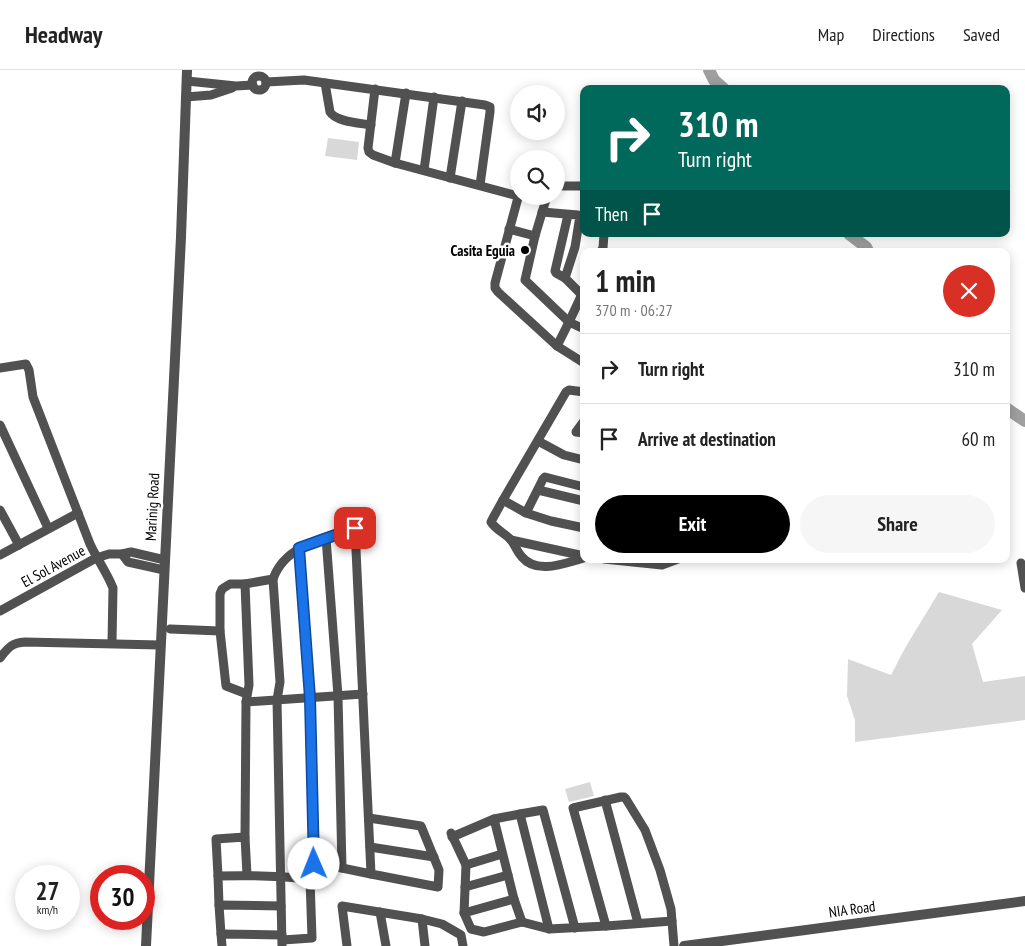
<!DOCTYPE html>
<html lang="en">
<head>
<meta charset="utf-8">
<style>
	body { margin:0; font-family:"PT Sans Narrow",sans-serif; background:#f6f6f6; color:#222; height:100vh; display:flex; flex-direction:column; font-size:19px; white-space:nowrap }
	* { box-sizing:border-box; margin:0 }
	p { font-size:16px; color:#767676 }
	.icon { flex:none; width:28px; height:28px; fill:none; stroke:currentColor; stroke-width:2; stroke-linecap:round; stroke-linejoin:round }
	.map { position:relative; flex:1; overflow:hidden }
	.side { position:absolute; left:580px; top:178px; width:430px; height:315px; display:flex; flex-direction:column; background:#fff; border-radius:10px; box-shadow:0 2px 12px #0003 }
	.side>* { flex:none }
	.guide { position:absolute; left:580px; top:15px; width:430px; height:152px; border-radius:10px; box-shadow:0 2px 12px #0003; background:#00695c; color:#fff; overflow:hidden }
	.controls { position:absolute; left:510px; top:15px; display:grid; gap:10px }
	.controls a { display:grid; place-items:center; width:55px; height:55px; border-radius:50%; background:#fff; box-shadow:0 2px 12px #0003; font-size:25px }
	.speed { position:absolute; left:15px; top:795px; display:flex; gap:10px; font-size:25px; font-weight:700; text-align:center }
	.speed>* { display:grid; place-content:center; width:65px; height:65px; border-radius:50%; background:#fff; box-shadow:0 2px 12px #0003; line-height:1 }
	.speed small { font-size:12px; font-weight:400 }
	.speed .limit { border:8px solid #d22; background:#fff; color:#111 }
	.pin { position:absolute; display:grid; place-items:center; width:42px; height:42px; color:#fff; margin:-21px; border-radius:10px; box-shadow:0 2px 8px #0006 }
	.me { position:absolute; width:55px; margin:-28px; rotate:359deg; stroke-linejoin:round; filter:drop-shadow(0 0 4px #0008) }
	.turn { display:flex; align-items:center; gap:18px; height:105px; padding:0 15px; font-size:22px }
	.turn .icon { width:65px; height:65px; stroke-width:2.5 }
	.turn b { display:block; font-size:35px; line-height:42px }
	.then { display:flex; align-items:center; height:48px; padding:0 15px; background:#0003; gap:10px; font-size:19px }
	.round { display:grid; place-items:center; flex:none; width:52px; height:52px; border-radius:26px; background:#f6f6f6 }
	.summary { display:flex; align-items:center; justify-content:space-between; height:85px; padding:0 15px }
	h1 { font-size:30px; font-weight:700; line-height:38px }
	.action { display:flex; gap:10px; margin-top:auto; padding:10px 15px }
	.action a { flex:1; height:58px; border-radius:30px; background:#000; color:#fff; font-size:20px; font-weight:700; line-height:58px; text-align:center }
	.action a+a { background:#f6f6f6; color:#222 }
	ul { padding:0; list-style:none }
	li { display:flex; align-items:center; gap:15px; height:70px; padding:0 15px; border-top:1px solid #e0e0e0 }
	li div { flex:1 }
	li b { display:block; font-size:19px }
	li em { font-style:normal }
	header { display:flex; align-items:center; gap:30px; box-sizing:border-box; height:70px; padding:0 25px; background:#fff; border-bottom:1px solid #e0e0e0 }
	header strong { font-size:24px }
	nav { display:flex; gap:28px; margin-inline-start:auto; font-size:18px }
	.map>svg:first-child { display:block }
</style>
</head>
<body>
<header>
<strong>Headway</strong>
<nav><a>Map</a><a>Directions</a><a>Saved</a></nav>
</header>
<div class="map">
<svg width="1025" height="876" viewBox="0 0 1025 876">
	<rect width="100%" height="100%" fill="#fff"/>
	<!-- green -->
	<g fill="#d8d8d8">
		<path d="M328,68L359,72L357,90L325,86Z"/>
		<path d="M939,522L1002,540L972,574L983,612L1025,606V650L855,672V650L847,626L848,589L891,605L905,578Z"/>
		<path d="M590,712L594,726L569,732L565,719Z"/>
	</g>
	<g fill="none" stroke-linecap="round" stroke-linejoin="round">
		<!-- river -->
		<g stroke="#9f9f9f" stroke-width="12">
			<path d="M709,0L714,10L724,19"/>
			<path d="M849,164L866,177L868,181"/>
			<path d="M1006,338L1025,351"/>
		</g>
		<!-- minor -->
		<g stroke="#515151" stroke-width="9">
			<circle cx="259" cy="13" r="7"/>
			<path d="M187,11L236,16L253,15"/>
			<path d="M266,12L304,10L485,35L490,37V42L480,115"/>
			<path d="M325,13L330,42C336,52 360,53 371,55"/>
			<path d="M375,19L368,78L369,82L373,85L395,93L518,126"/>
			<path d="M186,27L211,25L232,18"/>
			<path d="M395,93L406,23"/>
			<path d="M424,100L434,27"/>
			<path d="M450,108L462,31"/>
			<path d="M556,116H584"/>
			<path d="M519,124L495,213V218L498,222L557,276L584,293"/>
			<path d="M547,126L535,166L525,210L569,252L584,259"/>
			<path d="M542,142L578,145L580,146L575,177L565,208"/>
			<path d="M568,145L555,201L556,203L565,208L581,224"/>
			<path d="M509,159L535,166"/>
			<path d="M601,181L603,178L604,164"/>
			<path d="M557,276L569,252L584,220"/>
			<path d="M0,298L26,294L29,300L33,327L90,474C97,489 107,503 113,518L112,573"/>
			<path d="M584,322L569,320L566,322L503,430L493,448L491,452C496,460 505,463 511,470C515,475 517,482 522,487C537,505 565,493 584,488"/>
			<path d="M584,351L576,362L584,363"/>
			<path d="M0,355L48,458"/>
			<path d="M538,371L564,385L584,390"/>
			<path d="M538,420L584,431"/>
			<path d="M503,430L526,443L551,451L584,458"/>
			<path d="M0,440L19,475"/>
			<path d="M526,443L543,409L545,407L584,417"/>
			<path d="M326,468L338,626L342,798L371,804"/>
			<path d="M511,470L584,486"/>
			<path d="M299,478L310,628L314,794L342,798"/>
			<path d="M122,484L128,492L164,500"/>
			<path d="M0,485L78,443"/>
			<path d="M604,489L662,495L678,489"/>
			<path d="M1021,493L1025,518"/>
			<path d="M245,514H230L222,519L220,524V561L226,616L247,624"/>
			<path d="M0,541L96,488L109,484H122L131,482L165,490"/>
			<path d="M170,559L220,561"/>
			<path d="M0,588C8,578 11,573 25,572L160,575"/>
			<path d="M246,632L249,615L245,514L273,509"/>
			<path d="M605,730L638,853"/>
			<path d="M520,744L549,859"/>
			<path d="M494,749L514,829L522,852"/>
			<path d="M451,763L466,795L464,843L471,859L484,862L522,852L549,859L606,856L672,851"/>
			<path d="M245,767L246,632L363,624"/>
			<path d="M452,767L494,749L520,744L543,740L575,858"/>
			<path d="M370,777L434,787"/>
			<path d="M466,795L502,784"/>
			<path d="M218,806L216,769L245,767L247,805"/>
			<path d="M465,817L508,805"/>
			<path d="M219,835L218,806C249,805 279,806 310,809L314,794"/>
			<path d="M380,842L386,876"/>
			<path d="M464,843L514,829"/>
			<path d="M422,849L425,876"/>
			<path d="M606,856L573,738L621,727H624L626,729L645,760L660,800L671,839L674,876"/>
			<path d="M221,864L219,835L281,836"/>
			<path d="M283,870L312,868L310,809"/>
			<path d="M222,876L221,864L282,865"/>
			<path d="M282,876L277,630L280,612L273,509C285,475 324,468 355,458L371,804L438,817L439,800L421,756L369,748"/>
			<path d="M347,876L342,836L422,849L442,854L461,865L463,876"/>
		</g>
		<!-- tertiary -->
		<g stroke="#515151" stroke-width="10">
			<path d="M146,876L181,167L187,0"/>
			<path d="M684,876L1025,831"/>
		</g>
	</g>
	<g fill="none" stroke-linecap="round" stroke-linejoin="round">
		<defs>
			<path id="route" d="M314,794L310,628L299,478L355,458"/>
		</defs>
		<!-- route casing -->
		<use href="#route" stroke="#114b97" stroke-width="12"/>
		<!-- route -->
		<use href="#route" stroke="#1a73e8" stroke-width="9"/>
	</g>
	<!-- markers -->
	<circle fill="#000" stroke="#fff" stroke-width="2" cx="525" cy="180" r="5"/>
	<g text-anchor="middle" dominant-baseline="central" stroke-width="5" stroke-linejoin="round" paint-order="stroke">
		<!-- poi labels -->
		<g font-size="15" font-weight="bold" fill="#000" stroke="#fff" text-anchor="end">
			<text x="515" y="180">Casita Eguia</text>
		</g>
		<!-- street labels -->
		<g font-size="15" fill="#000" stroke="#fff">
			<text transform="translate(152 437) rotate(-87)">Marinig Road</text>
			<text transform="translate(53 496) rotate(-29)">El Sol Avenue</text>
			<text transform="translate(852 839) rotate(-8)">NIA Road</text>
		</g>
	</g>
</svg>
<div class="controls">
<a><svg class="icon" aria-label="sound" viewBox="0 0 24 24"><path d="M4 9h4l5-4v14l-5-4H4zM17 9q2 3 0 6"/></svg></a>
<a><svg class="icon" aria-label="search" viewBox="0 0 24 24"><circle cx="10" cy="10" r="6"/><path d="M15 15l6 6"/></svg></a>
</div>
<div class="speed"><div>27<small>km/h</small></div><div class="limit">30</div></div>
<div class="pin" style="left:355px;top:458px;background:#d93025"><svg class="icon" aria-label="arrive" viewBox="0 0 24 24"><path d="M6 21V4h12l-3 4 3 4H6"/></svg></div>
<svg class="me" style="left:314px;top:794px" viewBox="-20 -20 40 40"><circle r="19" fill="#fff"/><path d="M0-13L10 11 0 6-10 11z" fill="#1a73e8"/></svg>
<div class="guide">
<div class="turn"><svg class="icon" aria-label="right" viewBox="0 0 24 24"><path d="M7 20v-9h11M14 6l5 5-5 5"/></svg><div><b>310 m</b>Turn right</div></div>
<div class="then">Then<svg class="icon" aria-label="arrive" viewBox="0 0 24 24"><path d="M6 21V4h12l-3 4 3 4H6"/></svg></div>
</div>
<section class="side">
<div class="summary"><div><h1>1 min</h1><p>370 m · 06:27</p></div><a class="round" style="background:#d93025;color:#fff"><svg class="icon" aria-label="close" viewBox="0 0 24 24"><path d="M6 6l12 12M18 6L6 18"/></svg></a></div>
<ul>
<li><svg class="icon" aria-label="right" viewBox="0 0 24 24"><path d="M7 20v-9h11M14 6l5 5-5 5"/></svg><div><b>Turn right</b></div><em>310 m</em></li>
<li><svg class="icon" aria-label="arrive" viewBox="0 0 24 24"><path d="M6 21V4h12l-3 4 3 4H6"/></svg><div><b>Arrive at destination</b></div><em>60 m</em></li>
</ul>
<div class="action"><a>Exit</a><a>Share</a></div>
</section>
</div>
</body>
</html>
